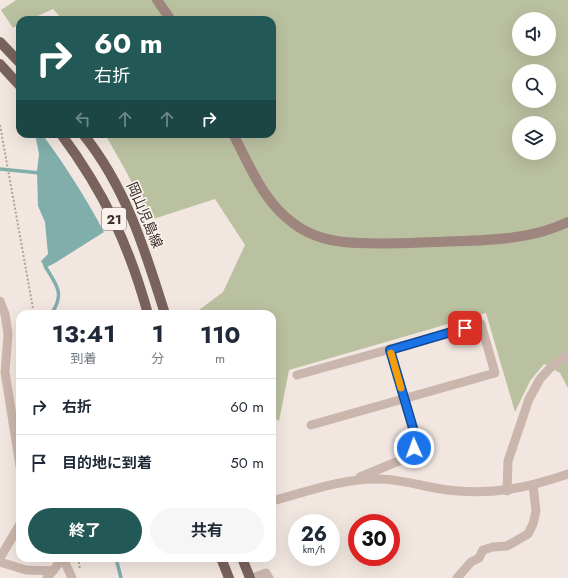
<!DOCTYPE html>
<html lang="ja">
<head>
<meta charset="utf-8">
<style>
	body { margin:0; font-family:Jost,"Noto Sans JP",sans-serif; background:#f6f6f7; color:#1f2937; height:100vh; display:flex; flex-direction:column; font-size:15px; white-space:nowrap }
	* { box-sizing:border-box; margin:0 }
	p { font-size:13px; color:#747a83 }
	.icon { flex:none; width:22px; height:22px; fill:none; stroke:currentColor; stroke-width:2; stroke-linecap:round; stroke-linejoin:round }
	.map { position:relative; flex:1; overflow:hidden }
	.side { position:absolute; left:16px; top:310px; width:260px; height:252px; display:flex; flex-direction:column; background:#fff; border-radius:12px; box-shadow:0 4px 16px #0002 }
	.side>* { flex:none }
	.guide { position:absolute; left:16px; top:16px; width:260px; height:122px; border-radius:12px; box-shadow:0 4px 16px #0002; background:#225855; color:#fff; overflow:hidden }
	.fabs { position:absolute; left:512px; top:12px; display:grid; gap:8px }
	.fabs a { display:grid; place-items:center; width:44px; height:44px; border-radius:50%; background:#fff; box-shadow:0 4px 16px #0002; font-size:20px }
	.speed { position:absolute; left:288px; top:514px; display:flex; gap:8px; font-size:20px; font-weight:700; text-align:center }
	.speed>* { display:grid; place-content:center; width:52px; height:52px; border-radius:50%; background:#fff; box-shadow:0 4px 16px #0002; line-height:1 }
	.speed small { font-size:10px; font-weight:400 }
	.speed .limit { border:6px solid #d22; background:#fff; color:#111 }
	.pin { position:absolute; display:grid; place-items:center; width:34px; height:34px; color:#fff; margin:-17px; border-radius:8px; box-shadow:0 2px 6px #0006 }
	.me { position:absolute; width:44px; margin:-22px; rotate:358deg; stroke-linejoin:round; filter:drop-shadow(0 0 3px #0008) }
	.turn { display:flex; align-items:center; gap:14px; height:84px; padding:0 12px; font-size:18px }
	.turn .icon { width:52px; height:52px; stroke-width:2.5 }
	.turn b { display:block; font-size:28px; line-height:34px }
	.lanes { display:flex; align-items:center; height:38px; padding:0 12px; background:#0003; justify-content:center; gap:20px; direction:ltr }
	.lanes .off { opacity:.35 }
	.eta { display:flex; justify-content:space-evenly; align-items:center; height:68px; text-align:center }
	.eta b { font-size:24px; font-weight:700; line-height:28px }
	.cta { display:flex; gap:8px; margin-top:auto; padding:8px 12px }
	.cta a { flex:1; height:46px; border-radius:24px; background:#225855; color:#fff; font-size:16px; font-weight:700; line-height:46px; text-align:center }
	.cta a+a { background:#f6f6f7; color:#1f2937 }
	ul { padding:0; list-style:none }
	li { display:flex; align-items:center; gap:12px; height:56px; padding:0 12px; border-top:1px solid #e0e1e3 }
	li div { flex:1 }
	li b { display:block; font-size:15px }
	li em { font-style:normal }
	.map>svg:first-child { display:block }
</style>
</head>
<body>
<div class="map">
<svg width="568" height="578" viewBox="0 0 568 578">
	<rect width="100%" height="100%" fill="#f2e7e0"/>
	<!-- green -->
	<path fill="#bac1a0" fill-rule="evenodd" d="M16,0H568V388L560,373L544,364L530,381L515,412L486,313L289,370L279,421L272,418V314H202L199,310L223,292L245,245L215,199L150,220L127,173L105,134H272V20H63L53,9L29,20H20V24L13,28L1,10ZM519,19H549V49H519ZM519,71H549V101H519ZM519,123H549V153H519Z"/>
	<!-- water -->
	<path fill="#80aeaa" d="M35,134H42C65,165 86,198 104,232L55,263L45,268L41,261L48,254L45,222L38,206L37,171L39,154Z"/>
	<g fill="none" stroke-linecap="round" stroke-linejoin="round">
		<!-- stream -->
		<g stroke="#80aeaa" stroke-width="3.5">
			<path d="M0,169L40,173"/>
			<path d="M45,266C56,285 66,293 51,314"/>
			<path d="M116,558L121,578"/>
		</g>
		<!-- path -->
		<g stroke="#b6a096" stroke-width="2" stroke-dasharray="2 2" stroke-linecap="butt">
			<path d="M0,125L34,314"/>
			<path d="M78,558L80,569"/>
		</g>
		<!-- street -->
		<g stroke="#cab6ac" stroke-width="9">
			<path d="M0,301L5,314L8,334L5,372L20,466"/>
			<path d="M297,375L481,324L495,373L311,425"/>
			<path d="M360,477L406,458L414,448L415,435L390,349"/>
			<path d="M507,491L508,461L529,399L540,379L550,368L568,355"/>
			<path d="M272,501C306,492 341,479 376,479C403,478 431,490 458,491C498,494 530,487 568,474"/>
			<path d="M0,558L20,524"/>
			<path d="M63,558L72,578"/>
			<path d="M0,562L26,570L53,571"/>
			<path d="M47,578L63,558"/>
			<path d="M253,578L266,573L269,578"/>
			<path d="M457,578L471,562L479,558L483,550L493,547L507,546L528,534L533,524L536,511L533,485"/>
		</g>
		<!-- secondary -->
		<g stroke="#9e857d" stroke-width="10">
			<path d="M157,0L171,20"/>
			<path d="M233,134C250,166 263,201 293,223C307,234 326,240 344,242C373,245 405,243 434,242C479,240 526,242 568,222"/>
		</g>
		<!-- primary -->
		<g stroke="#79635c" stroke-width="10">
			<path d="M0,42L20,63"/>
			<path d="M0,64L20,86"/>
			<path d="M61,134C104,192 129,245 148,314"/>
			<path d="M83,134C126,187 145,250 165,314"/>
			<path d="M221,558L229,578"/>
			<path d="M242,558L250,578"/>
		</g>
	</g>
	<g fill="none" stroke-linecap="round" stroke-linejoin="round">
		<defs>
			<path id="route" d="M414,448L415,435L390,350L465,328"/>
		</defs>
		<!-- route casing -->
		<use href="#route" stroke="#114b97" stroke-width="10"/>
		<!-- route -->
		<use href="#route" stroke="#1a73e8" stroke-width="7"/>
		<!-- slow -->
		<path stroke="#f59e0b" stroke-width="7" d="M391,353L401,388"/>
	</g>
	<g text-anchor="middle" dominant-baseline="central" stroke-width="3.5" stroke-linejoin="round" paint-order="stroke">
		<!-- shield labels -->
		<rect fill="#faf2ec" stroke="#726865" stroke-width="1" x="102" y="208" width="24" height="22" rx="3"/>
		<g font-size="13" font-weight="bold" fill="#382d2b">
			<text x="114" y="219">21</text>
		</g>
		<!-- street labels -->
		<g font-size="14" fill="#382d2b" stroke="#faf2ec">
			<text transform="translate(145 215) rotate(67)">岡山児島線</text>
		</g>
	</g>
</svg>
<div class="fabs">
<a><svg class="icon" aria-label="sound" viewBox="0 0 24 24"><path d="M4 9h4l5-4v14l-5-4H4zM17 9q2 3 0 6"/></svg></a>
<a><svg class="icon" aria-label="search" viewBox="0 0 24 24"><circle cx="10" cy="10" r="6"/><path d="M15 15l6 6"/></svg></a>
<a><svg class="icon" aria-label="layers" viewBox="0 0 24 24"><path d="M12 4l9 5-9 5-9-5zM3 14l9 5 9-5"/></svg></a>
</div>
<div class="speed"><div>26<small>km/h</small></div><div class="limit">30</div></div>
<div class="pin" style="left:465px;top:328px;background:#d93025"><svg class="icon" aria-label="arrive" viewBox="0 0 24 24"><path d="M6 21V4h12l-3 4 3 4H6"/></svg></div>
<svg class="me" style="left:414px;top:448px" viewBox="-20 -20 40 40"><circle r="17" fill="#1a73e8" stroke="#fff" stroke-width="3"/><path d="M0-11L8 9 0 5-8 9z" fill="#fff"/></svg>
<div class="guide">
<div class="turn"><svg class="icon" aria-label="right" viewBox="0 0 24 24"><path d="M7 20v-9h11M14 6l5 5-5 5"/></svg><div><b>60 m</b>右折</div></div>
<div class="lanes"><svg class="icon off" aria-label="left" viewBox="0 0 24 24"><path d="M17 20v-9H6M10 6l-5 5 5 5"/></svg><svg class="icon off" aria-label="ahead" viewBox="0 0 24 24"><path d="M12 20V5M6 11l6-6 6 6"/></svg><svg class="icon off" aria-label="ahead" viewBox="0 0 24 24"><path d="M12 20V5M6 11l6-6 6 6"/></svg><svg class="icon" aria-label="right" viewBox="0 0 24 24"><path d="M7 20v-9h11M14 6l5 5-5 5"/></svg></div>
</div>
<section class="side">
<div class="eta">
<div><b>13:41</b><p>到着</p></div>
<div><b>1</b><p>分</p></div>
<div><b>110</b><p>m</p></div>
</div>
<ul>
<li><svg class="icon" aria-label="right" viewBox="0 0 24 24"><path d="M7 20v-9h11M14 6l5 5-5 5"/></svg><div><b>右折</b></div><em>60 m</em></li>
<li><svg class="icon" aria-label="arrive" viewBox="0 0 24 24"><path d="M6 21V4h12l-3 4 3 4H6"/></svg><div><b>目的地に到着</b></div><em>50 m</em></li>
</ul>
<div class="cta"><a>終了</a><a>共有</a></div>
</section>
</div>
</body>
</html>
